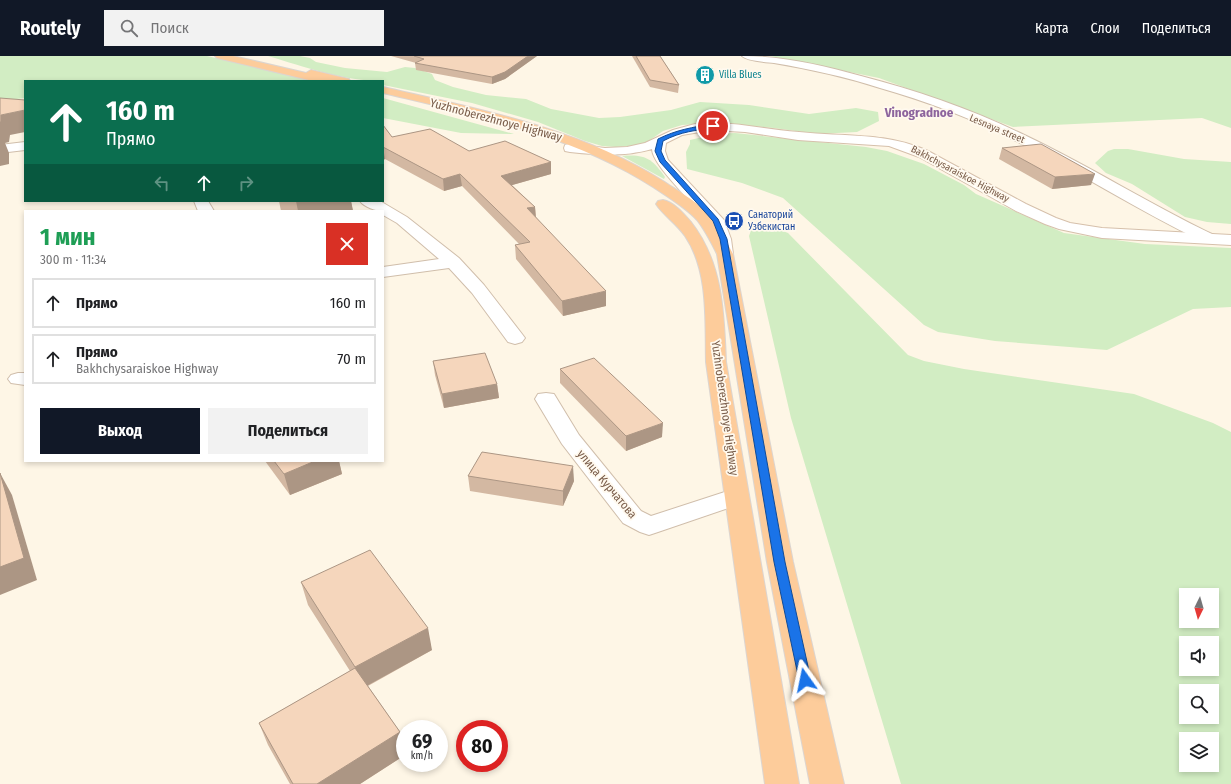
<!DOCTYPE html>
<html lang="ru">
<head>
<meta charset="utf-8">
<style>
	body { margin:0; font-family:"Fira Sans Condensed",sans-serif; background:#f2f2f2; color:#202124; height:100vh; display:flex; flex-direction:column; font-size:15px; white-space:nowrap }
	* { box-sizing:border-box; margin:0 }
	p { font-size:13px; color:#757577 }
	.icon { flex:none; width:22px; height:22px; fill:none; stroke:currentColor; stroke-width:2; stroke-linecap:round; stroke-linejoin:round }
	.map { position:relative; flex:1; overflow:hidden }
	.panel { position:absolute; left:24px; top:154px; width:360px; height:252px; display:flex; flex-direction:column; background:#fff; border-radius:0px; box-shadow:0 2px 6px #0003 }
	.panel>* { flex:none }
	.guide { position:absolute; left:24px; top:24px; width:360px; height:122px; border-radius:0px; box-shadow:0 2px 6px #0003; background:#0b6e4f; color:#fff; overflow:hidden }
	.needle { width:26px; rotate:185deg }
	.tools { position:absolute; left:1179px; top:532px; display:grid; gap:8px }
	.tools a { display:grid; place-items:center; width:40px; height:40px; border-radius:0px; background:#fff; box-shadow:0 2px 6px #0003; font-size:20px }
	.speed { position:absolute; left:396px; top:664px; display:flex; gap:8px; font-size:20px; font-weight:700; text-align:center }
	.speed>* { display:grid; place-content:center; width:52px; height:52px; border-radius:50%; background:#fff; box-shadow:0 2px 6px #0003; line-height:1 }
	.speed small { font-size:10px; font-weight:400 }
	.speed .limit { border:6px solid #d22; background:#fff; color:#111 }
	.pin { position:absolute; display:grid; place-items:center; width:34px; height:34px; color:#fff; margin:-17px; border:2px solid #fff; border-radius:50%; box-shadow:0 1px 4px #0007 }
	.me { position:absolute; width:44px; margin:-22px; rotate:348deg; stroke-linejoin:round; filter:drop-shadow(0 0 3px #0008) }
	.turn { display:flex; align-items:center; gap:14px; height:84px; padding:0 16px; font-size:18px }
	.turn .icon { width:52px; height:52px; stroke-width:2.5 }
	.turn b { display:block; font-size:28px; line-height:34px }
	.lanes { display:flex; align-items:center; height:38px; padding:0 16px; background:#0003; justify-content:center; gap:20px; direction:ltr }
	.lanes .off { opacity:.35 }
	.round { display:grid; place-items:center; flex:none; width:42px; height:42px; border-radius:0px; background:#f2f2f2 }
	.headline { display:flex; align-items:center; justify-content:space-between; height:68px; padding:0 16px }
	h1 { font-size:24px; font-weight:700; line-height:30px; color:#1e9e55 }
	.cta { display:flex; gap:8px; margin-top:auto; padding:8px 16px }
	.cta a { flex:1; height:46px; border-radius:0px; background:#111827; color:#fff; font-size:16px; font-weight:700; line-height:46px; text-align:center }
	.cta a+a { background:#f2f2f2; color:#202124 }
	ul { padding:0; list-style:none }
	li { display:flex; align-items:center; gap:12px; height:50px; margin:0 8px 6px; padding:0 8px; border:2px solid #e0e0e0; border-radius:0px }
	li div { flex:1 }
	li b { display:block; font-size:15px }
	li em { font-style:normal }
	header { display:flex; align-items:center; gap:24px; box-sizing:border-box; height:56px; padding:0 20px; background:#111827; color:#fff }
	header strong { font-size:19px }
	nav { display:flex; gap:22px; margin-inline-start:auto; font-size:14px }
	.search { width:280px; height:36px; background:#f2f2f2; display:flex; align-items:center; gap:10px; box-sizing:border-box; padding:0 14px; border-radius:0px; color:#757577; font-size:15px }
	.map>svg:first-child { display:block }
</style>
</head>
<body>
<header>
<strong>Routely</strong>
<div class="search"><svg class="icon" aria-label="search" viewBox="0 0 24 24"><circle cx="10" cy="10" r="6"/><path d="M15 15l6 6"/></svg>Поиск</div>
<nav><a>Карта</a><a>Слои</a><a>Поделиться</a></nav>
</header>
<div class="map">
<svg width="1231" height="728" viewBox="0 0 1231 728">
	<rect width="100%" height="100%" fill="#fef6e6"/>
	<!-- green -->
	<g fill="#d2edc3" fill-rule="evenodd">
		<path d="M0,0H207L315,25H25V42L0,45Z"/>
		<path d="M268,0H300L310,2L316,6L345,12L387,16L405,11L415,12L432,18L435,24L453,31L486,39L526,43L551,53L599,62L620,61L671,54L700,46L749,49L809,58L856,52L878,56L879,65L857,76L817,78L774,72L717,67L682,69L663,75L643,89L616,91L602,90L585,85L538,66L472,47L383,29V25C344,25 305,11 268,0Z"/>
		<path d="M770,0H1231V72L1202,62L1013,71L879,22Z"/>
		<path d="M383,42L514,78L461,77L383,62Z"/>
		<path d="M735,77L866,91L887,95L924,108L964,129L976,138L1064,177L1145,188L1231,192V251L1193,253L1107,294L995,285L938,276L924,269L783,142L742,127L687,113L686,96L690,88V84L716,78Z"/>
		<path d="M1114,93H1128L1184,103L1231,106V168L1207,166L1185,161L1132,128L1106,117L1095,107L1108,95Z"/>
		<path d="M622,100C646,98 652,103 665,121L664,123Z"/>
		<path d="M753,169H767L788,177L908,299L924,305L964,313L1134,338L1213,367L1231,376V728H901L791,362L749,180ZM1186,539H1212V565H1186ZM1186,587H1212V613H1186ZM1186,635H1212V661H1186ZM1186,683H1212V709H1186Z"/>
	</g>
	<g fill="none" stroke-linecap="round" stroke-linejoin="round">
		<defs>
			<g id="minor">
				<path d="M25,86V94L0,97V89Z"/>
				<path d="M194,145H208L214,155H198Z"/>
				<path d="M360,145H380L407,161L459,202L484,229L522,278L525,282L522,286L515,288L508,286L472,237L449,212L383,221V211L439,203L397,167L383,159V155C376,155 364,151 360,145Z"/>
				<path d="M18,317H25V329L11,327L8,323L11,319Z"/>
				<path d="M546,337L554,338L579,379L641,455L651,460L737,432L746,434L749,440L746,446L658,476L649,479L640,476L623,467L562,388L535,343L538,338Z"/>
			</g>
			<path id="tertiary" d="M742,0C782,0 822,9 861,20C915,34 968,52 1018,76C1085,107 1147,147 1214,179L1216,182L1214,185L1208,187L1202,185C1137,154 1076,114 1010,82C969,61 925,45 880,32C846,21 810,13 774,7C766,6 747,5 742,0Z"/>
			<path id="secondary" d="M712,67C741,67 770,74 799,76C845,81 886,76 928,95L1026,148L1056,162L1070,167L1102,172L1231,179V189L1102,182L1059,173L1045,168L1016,155L919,101L889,90L798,84L745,76L712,74L682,79L666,87L665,95L668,104L724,164L731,183L733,198L731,201L725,203L719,201C712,191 716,174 707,163C695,149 652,109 652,93C624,101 598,99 570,96L565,95L564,92L565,89L570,88L605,92L627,91L645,87L673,74L695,68Z"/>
			<g id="trunk">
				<path d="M215,0H233L306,17L311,14L349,23L350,25H313L217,2Z"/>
				<path d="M383,31C478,53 579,72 663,125C678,135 695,144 707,157C718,169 726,184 733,198L793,506L844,728H810L767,506L717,198C711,186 705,174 697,164C685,151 668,141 653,131C572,79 475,59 383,37Z"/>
				<path d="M663,144C674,146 684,158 691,166C723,207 724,257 726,306L799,728H765L706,306C705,265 709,215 685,180C676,167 663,159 656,148L658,145Z"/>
			</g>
		</defs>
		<!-- minor casing -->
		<use href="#minor" stroke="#d0beab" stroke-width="2"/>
		<!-- tertiary casing -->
		<use href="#tertiary" stroke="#d0beab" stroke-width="2"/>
		<!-- secondary casing -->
		<use href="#secondary" stroke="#d6c0ab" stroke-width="2"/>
		<!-- trunk casing -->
		<use href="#trunk" stroke="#dcd5d0" stroke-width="2"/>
		<!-- minor -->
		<use href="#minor" fill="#fff" fill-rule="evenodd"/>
		<!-- tertiary -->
		<use href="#tertiary" fill="#fff" fill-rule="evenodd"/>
		<!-- secondary -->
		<use href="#secondary" fill="#fff" fill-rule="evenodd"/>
		<!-- trunk -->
		<use href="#trunk" fill="#fdcc9b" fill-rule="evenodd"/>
	</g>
	<!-- wall -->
	<g fill="#d3b8a2">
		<path d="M391,0H537L505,23L492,28L416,14L415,7H416Z"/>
		<path d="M632,0H660L679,29L678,37L650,31Z"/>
		<path d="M383,69L392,81L469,95L551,106V118L512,129L535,151L536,161L606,250L563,260L516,203L515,189L519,188L462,130L444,135L385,103L383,104Z"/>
		<path d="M1002,92L1091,129L1052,133L999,103Z"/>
		<path d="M279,145H351L353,155H281Z"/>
		<path d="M433,305L497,328L499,342L444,352L435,319Z"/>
		<path d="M560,313L662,381L626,395L560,327Z"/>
		<path d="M265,405H339L342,418L290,439Z"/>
		<path d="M468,420L574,425L563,450L470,435Z"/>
		<path d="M301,526L432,594L368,630L400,676L405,695V699L360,728H290L268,689L259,667L350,615L308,549Z"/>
	</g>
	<!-- shaded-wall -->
	<g fill="#ac9684">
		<path d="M528,0H537L505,23L492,28V21Z"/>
		<path d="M25,54V76L10,79L9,86L5,87L9,97V108L0,110V66L1,59Z"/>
		<path d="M383,91L385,103L383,104Z"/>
		<path d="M551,106V118L502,132L501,120Z"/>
		<path d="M460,118L462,130L444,135L443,123Z"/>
		<path d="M1095,118L1091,129L1052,133L1055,121Z"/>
		<path d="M296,145H351L353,155H298Z"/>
		<path d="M535,151L536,164L527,152Z"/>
		<path d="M606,235V250L563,260L562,245Z"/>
		<path d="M497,328L499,342L444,352L442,338Z"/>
		<path d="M663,367L662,381L626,395V380Z"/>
		<path d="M315,405H339L342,418L290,439L284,418Z"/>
		<path d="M573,410L574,425L563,450V435Z"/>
		<path d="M0,417L12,439L37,524L0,539Z"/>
		<path d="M428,572L432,594L361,633L355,611Z"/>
		<path d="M400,676L405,695V699L360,728H317Z"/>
	</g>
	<!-- building -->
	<g fill="#f5d6bc" stroke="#ac9684">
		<path d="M414,0H528L505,16L492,21L415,7L424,3Z"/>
		<path d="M636,0H660L679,29L650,24Z"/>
		<path d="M0,42L25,44V54L1,59V66H0Z"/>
		<path d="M383,69L392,81L430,73L469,95L505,85L551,106L501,120L535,151L527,152L606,235L562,245L515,189L530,186L460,118L443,123L383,91Z"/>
		<path d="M1041,88L1095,118L1055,121L1002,92Z"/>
		<path d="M485,297L497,328L442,338L433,305Z"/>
		<path d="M594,302L663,367L626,380L560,313Z"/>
		<path d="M482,396L573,410L563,435L468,420Z"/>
		<path d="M274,405H315L284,418Z"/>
		<path d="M0,417L24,502L0,511Z"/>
		<path d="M370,494L428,572L355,611L301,526Z"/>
		<path d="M355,612L400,676L317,728H293L259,667Z"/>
	</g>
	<!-- route -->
	<path fill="#1a73e8" stroke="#114b97" d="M713,68L715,69V71C695,75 682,75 663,85L661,95L665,104L718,163L727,183L785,506L811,624L809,628L805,630L801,628L799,624L774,506L720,183L713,165L660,106L655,95L658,83C676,74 693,71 713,68Z"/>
	<!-- icons -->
	<defs>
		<symbol id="building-disc" viewBox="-11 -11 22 22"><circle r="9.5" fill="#0f9aa8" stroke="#fff9ee"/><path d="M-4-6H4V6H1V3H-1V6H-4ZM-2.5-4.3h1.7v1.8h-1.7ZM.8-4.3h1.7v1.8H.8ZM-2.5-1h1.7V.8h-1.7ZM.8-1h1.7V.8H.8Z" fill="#fff"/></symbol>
		<symbol id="bus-disc" viewBox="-11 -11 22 22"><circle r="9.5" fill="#1a4fb4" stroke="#fff9ee"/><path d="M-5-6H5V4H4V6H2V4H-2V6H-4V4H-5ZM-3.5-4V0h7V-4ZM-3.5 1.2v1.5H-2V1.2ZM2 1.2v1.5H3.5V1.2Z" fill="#fff"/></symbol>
	</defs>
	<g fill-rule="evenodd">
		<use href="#building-disc" x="694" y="8" width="22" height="22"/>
		<use href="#bus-disc" x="723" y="154" width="22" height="22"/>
	</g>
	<g text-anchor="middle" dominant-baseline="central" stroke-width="3.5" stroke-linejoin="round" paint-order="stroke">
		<!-- far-culture labels -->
		<g font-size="10" fill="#0d838f" stroke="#fff9ee" text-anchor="start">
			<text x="719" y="19">Villa Blues</text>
		</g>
		<!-- far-street labels -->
		<g font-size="10" fill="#795c49" stroke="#fff9ee">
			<text transform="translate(997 73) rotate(23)">Lesnaya street</text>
			<text transform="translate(960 118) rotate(28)">Bakhchysaraiskoe Highway</text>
		</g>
		<!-- far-transit labels -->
		<g font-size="10" fill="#164399" stroke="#fff9ee" text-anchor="start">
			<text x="748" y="159">Санаторий<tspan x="748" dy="12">Узбекистан</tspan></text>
		</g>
		<!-- street labels -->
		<g font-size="12" fill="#795c49" stroke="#fff9ee">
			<text transform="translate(496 64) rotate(15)">Yuzhnoberezhnoye Highway</text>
			<text transform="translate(725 352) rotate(82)">Yuzhnoberezhnoye Highway</text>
			<text transform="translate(607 428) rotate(50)">улица Курчатова</text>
		</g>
		<!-- far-district labels -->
		<g font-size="13" font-weight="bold" fill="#8d649d" stroke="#fff9ee">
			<text x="919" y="56">Vinogradnoe</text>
		</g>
	</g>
</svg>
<div class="tools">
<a><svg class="needle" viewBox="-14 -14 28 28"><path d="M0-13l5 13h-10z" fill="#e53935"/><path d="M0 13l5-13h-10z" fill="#757577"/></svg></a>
<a><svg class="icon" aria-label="sound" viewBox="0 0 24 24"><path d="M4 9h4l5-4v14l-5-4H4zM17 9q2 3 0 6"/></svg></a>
<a><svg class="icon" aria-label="search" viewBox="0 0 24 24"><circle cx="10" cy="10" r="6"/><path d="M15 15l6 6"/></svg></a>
<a><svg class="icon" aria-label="layers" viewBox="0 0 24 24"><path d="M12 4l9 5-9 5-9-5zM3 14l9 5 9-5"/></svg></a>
</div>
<div class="speed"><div>69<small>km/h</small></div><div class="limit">80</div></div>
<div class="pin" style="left:713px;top:70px;background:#d93025"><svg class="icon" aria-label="arrive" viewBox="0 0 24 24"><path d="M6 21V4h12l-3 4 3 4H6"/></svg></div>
<svg class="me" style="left:805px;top:624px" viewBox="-20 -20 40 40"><path d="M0-17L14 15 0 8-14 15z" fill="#1a73e8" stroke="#fff" stroke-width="4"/></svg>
<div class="guide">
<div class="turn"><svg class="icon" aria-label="ahead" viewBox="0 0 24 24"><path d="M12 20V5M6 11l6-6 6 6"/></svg><div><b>160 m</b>Прямо</div></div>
<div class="lanes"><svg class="icon off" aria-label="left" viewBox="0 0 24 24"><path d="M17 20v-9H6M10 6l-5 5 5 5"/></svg><svg class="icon" aria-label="ahead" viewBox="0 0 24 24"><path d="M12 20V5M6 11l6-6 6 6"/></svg><svg class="icon off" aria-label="right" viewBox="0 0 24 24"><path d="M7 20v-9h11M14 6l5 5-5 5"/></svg></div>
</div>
<section class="panel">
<div class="headline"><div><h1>1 мин</h1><p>300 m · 11:34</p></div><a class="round" style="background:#d93025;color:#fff"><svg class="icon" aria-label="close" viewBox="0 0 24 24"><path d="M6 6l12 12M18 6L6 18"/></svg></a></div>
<ul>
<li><svg class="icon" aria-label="ahead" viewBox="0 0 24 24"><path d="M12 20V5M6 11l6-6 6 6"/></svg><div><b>Прямо</b></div><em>160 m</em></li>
<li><svg class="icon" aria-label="ahead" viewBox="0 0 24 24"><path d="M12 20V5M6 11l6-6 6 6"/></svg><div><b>Прямо</b><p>Bakhchysaraiskoe Highway</p></div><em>70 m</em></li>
</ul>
<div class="cta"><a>Выход</a><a>Поделиться</a></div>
</section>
</div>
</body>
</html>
